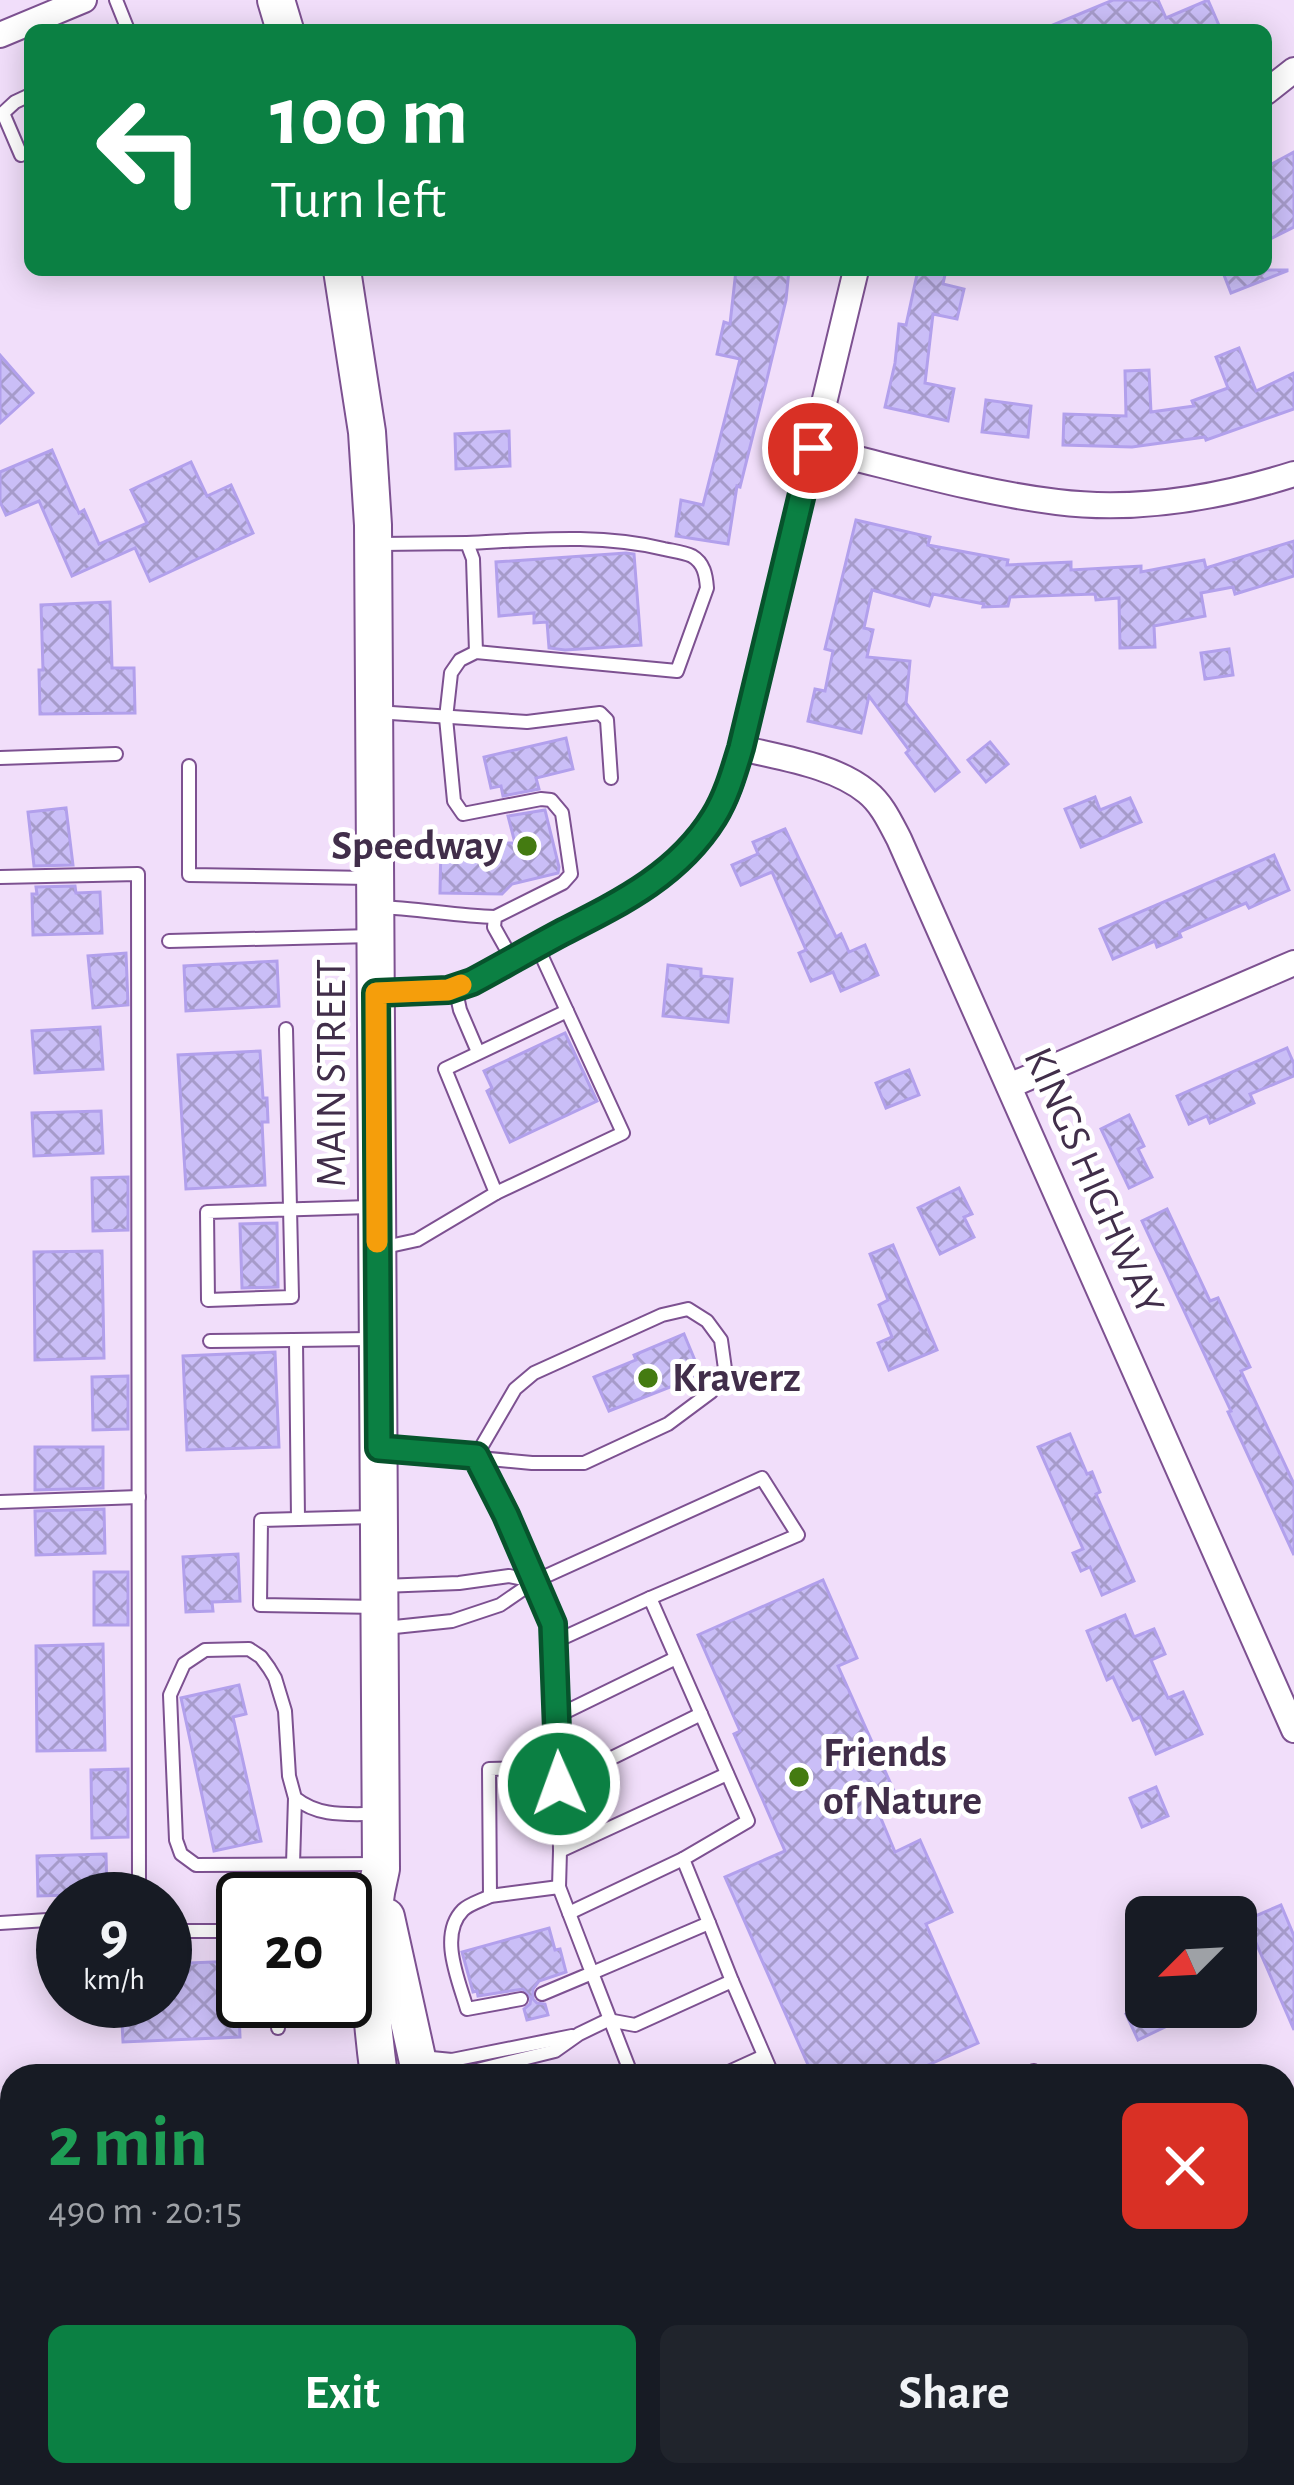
<!DOCTYPE html>
<html lang="en">
<head>
<meta charset="utf-8">
<style>
	body { margin:0; font-family:"Alegreya Sans",sans-serif; background:#20242c; color:#f1f3f6; height:100vh; display:flex; flex-direction:column; font-size:45px; white-space:nowrap }
	* { box-sizing:border-box; margin:0 }
	p { font-size:39px; color:#9ea1a6 }
	.icon { flex:none; width:66px; height:66px; fill:none; stroke:currentColor; stroke-width:2; stroke-linecap:round; stroke-linejoin:round }
	.map { position:relative; flex:1; overflow:hidden }
	.details { position:absolute; left:0px; top:2064px; width:1296px; height:423px; display:flex; flex-direction:column; background:#171b24; border-radius:36px 36px 0 0; box-shadow:0 6px 30px #0003 }
	.details>* { flex:none }
	.guide { position:absolute; left:24px; top:24px; width:1248px; height:252px; border-radius:18px; box-shadow:0 6px 30px #0003; background:#0b8043; color:#fff; overflow:hidden }
	.needle { width:78px; rotate:246deg }
	.tools { position:absolute; left:1125px; top:1896px; display:grid; gap:24px }
	.tools a { display:grid; place-items:center; width:132px; height:132px; border-radius:18px; background:#171b24; box-shadow:0 6px 30px #0003; font-size:60px }
	.speed { position:absolute; left:36px; top:1872px; display:flex; gap:24px; font-size:60px; font-weight:700; text-align:center }
	.speed>* { display:grid; place-content:center; width:156px; height:156px; border-radius:50%; background:#171b24; box-shadow:0 6px 30px #0003; line-height:1 }
	.speed small { font-size:30px; font-weight:400 }
	.speed .limit { border:6px solid #111; border-radius:18px; background:#fff; color:#111 }
	.pin { position:absolute; display:grid; place-items:center; width:102px; height:102px; color:#fff; margin:-51px; border:6px solid #fff; border-radius:50%; box-shadow:0 3px 12px #0007 }
	.me { position:absolute; width:132px; margin:-66px; rotate:358deg; stroke-linejoin:round; filter:drop-shadow(0 0 9px #0008) }
	.turn { display:flex; align-items:center; gap:42px; height:252px; padding:0 48px; font-size:54px }
	.turn .icon { width:156px; height:156px; stroke-width:2.5 }
	.turn b { display:block; font-size:84px; line-height:102px }
	.round { display:grid; place-items:center; flex:none; width:126px; height:126px; border-radius:18px; background:#20242c }
	.head { display:flex; align-items:center; justify-content:space-between; height:204px; padding:0 48px }
	h1 { font-size:72px; font-weight:700; line-height:90px; color:#1e9e55 }
	.cta { display:flex; gap:24px; margin-top:auto; padding:24px 48px }
	.cta a { flex:1; height:138px; border-radius:18px; background:#0b8043; color:#fff; font-size:48px; font-weight:700; line-height:138px; text-align:center }
	.cta a+a { background:#20242c; color:#f1f3f6 }
	.map>svg:first-child { display:block }
</style>
</head>
<body>
<div class="map">
<svg width="1294" height="2485" viewBox="0 0 1294 2485">
	<defs>
		<pattern id="building-cross-hatch" width="8" height="8" patternUnits="userSpaceOnUse" patternTransform="scale(3)"><rect width="8" height="8" fill="#cabef7"/><path d="M0 0l8 8M0 8l8-8" fill="none" stroke="#a69bca"/></pattern>
	</defs>
	<rect width="100%" height="100%" fill="#f1defa"/>
	<!-- building -->
	<g fill="url(#building-cross-hatch)" stroke="#b2a0ec" stroke-width="3">
		<path d="M1113,0H1158L1166,18L1208,0L1221,30H1041Z"/>
		<path d="M1294,152V227L1266,241V167Z"/>
		<path d="M736,270H789L786,300L767,379L740,487L737,486L728,544L676,536L681,500L703,505L740,359L717,354L724,322L730,324Z"/>
		<path d="M918,270H946L943,284L964,289L957,319L933,314L925,383L954,389L948,421L885,407L895,363L899,324L906,325Z"/>
		<path d="M1222,270H1287V271L1231,293Z"/>
		<path d="M1239,348L1256,391L1294,373V409L1206,440L1205,437L1132,447L1063,445L1064,414L1126,416L1125,371L1149,370L1151,412L1194,406L1192,401L1228,388L1216,357Z"/>
		<path d="M0,355L33,393L0,423Z"/>
		<path d="M986,400L1031,406L1028,437L982,432Z"/>
		<path d="M509,431L510,466L456,469L455,434Z"/>
		<path d="M52,450L79,513L84,510L99,544L147,523L131,490L191,462L207,496L231,485L253,533L150,581L135,548L72,576L39,501L6,515L0,502V472Z"/>
		<path d="M856,520L930,537L928,545L1008,560L1007,565L1071,562V570L1141,566V572L1204,560L1206,568L1294,541V576L1235,594L1233,587L1201,593L1205,616L1154,626L1155,647L1120,648L1119,598L1096,600L1095,594L1010,597L1008,606L983,607L984,604L933,594L929,606L872,590L864,628L873,630L867,657L910,661L906,703L959,772L935,791L906,753L909,750L869,696L861,733L808,721L815,689L825,691L833,651L825,649Z"/>
		<path d="M626,553L634,554L641,645L565,650L549,648L547,622L534,623V613L499,616L496,562Z"/>
		<path d="M110,602L112,668H134L135,713L40,714L39,670H43L41,605Z"/>
		<path d="M1229,649L1233,675L1205,679L1201,653Z"/>
		<path d="M566,738L573,769L536,778L539,789L503,796L501,786L491,788L484,757Z"/>
		<path d="M990,742L1008,764L986,782L968,760Z"/>
		<path d="M1095,797L1100,810L1130,798L1141,822L1081,847L1065,809Z"/>
		<path d="M66,808L73,865L34,866L28,812Z"/>
		<path d="M545,810L559,867L558,873L512,884L502,894L440,893L441,842L515,843L508,816Z"/>
		<path d="M785,829L836,937L841,934L849,952L865,945L878,975L841,991L833,972L811,981L799,953L806,950L772,872L741,885L732,865L758,854L753,842Z"/>
		<path d="M1274,855L1289,890L1249,908L1246,903L1179,932L1181,937L1157,947L1155,941L1113,959L1100,929Z"/>
		<path d="M75,886L76,893L100,892L102,933L33,935L32,894H37L36,887Z"/>
		<path d="M126,953L128,1005L93,1008L88,956Z"/>
		<path d="M277,961L279,1006L186,1011L184,966Z"/>
		<path d="M668,965L701,969V976L732,979L728,1022L663,1016Z"/>
		<path d="M100,1027L103,1069L35,1073L32,1031Z"/>
		<path d="M565,1033L597,1101L510,1142L487,1091L492,1088L484,1071Z"/>
		<path d="M1287,1048L1294,1064V1076L1250,1094L1254,1103L1210,1123L1207,1116L1189,1124L1177,1096Z"/>
		<path d="M260,1051L263,1098H267L268,1122H262L265,1185L186,1189L178,1055Z"/>
		<path d="M909,1070L919,1095L886,1108L876,1083Z"/>
		<path d="M101,1111L103,1153L34,1156L32,1113Z"/>
		<path d="M1129,1115L1144,1146L1138,1149L1152,1177L1129,1188L1101,1129Z"/>
		<path d="M128,1177V1230L93,1231L92,1178Z"/>
		<path d="M959,1188L972,1214L964,1217L974,1237L940,1254L918,1208Z"/>
		<path d="M1167,1209L1210,1301L1218,1298L1250,1367L1241,1371L1294,1484V1555L1228,1412L1231,1411L1142,1221Z"/>
		<path d="M277,1223L278,1287L242,1288L240,1224Z"/>
		<path d="M893,1245L937,1350L889,1370L878,1343L892,1337L879,1305L888,1300L870,1254Z"/>
		<path d="M102,1251L104,1358L35,1360L34,1252Z"/>
		<path d="M684,1334L701,1375L609,1411L594,1377L636,1360L634,1355Z"/>
		<path d="M275,1352L279,1447L187,1450L183,1356Z"/>
		<path d="M128,1376V1429L93,1430L92,1377Z"/>
		<path d="M1070,1434L1087,1474L1092,1472L1100,1492L1096,1494L1134,1581L1102,1595L1090,1567L1081,1571L1073,1553L1083,1549L1038,1447Z"/>
		<path d="M35,1447H103V1488L35,1490Z"/>
		<path d="M104,1509L105,1553L36,1555L35,1511Z"/>
		<path d="M238,1554L240,1601L212,1602L213,1611L186,1612L183,1557Z"/>
		<rect x="94" y="1572" width="34" height="53"/>
		<path d="M823,1580L857,1658L838,1666L898,1800L877,1809L895,1852L920,1840L952,1912L926,1924L978,2043L903,2076H813L725,1877L785,1851L734,1734L740,1731L698,1635Z"/>
		<path d="M1125,1615L1134,1637L1154,1629L1165,1654L1151,1660L1168,1698L1183,1692L1202,1734L1156,1754L1140,1717L1133,1720L1113,1677L1107,1680L1087,1631Z"/>
		<path d="M103,1644L105,1750L37,1751L36,1646Z"/>
		<path d="M239,1685L246,1714L233,1717L261,1841L214,1851L181,1698Z"/>
		<path d="M128,1769V1837L92,1838L91,1770Z"/>
		<path d="M1156,1787L1168,1816L1142,1827L1130,1798Z"/>
		<path d="M106,1854L107,1894L38,1896L37,1856Z"/>
		<path d="M1281,1905L1294,1936V2030L1246,1920Z"/>
		<path d="M549,1928L555,1950L560,1949L566,1972L539,1981L533,1989V1999L537,2003L545,2004L548,2015L527,2020L524,2009L530,2004L531,1998L523,1989L478,1996L477,1991L473,1992L462,1952Z"/>
		<path d="M237,1961L240,2037L123,2042L121,2001H165V1964Z"/>
		<path d="M1140,2007H1160L1169,2025L1138,2040L1126,2014Z"/>
	</g>
	<g fill="none" stroke-linecap="round" stroke-linejoin="round">
		<defs>
			<g id="service">
				<path d="M116,0L128,30"/>
				<path d="M21,155L3,113L15,102L30,95"/>
				<path d="M467,543C532,540 600,533 664,549C673,551 684,552 692,556C704,563 706,575 707,588L677,671L476,652L460,660L451,673L446,718L454,801L463,814L541,799L551,800L562,813L571,874L563,883L495,917L494,927L512,959"/>
				<path d="M380,544L467,543L473,559L476,652"/>
				<path d="M376,712L527,722L600,713L607,720L611,778"/>
				<path d="M0,758L116,754"/>
				<path d="M189,766V875L369,878"/>
				<path d="M0,877L138,874L139,1893L136,1899"/>
				<path d="M377,907C417,908 455,916 495,917"/>
				<path d="M169,941L372,936"/>
				<path d="M455,987L460,1010L478,1052"/>
				<path d="M286,1029L292,1297L208,1300L207,1212L370,1207"/>
				<path d="M496,1193L623,1133L567,1011"/>
				<path d="M385,1247L417,1240L496,1193L445,1069L567,1011L537,946"/>
				<path d="M210,1341L371,1339"/>
				<path d="M296,1341L298,1519"/>
				<path d="M385,1449L532,1463H584L668,1424L711,1392L725,1369L721,1340L707,1321L688,1309L662,1315L534,1373L515,1389L476,1456L535,1581"/>
				<path d="M0,1502L139,1497"/>
				<path d="M373,1517L261,1520L260,1605L378,1607"/>
				<path d="M382,1586L459,1583L509,1576L534,1581"/>
				<path d="M385,1628L452,1621L500,1605L535,1581"/>
				<path d="M554,1642L650,1598"/>
				<path d="M557,1716L676,1658"/>
				<path d="M559,1780L560,1851"/>
				<path d="M559,1784L701,1714"/>
				<path d="M374,1814C345,1814 319,1817 295,1798L289,1776L285,1711L275,1678L269,1668L261,1657L249,1649L205,1650L184,1664L170,1695L176,1840L181,1854L196,1865L380,1864"/>
				<path d="M293,1864L295,1798"/>
				<path d="M559,1887L560,1851L727,1774"/>
				<path d="M490,1896C483,1900 469,1904 463,1910C438,1935 459,1981 467,2009L521,1999"/>
				<path d="M569,1913L683,1859"/>
				<path d="M0,1923L63,1919"/>
				<path d="M709,1923L732,1981"/>
				<path d="M165,1931H243"/>
				<path d="M542,1994L592,1973L559,1887L490,1896L489,1769L559,1767L553,1624L535,1581L762,1478L798,1535L650,1598L748,1821L683,1859L709,1923L592,1973L632,2076"/>
				<path d="M278,2028V2001"/>
				<path d="M421,2057L452,2060L572,2036"/>
				<path d="M453,2076L555,2051L579,2034L608,2020L635,2025L732,1981L773,2076"/>
				<path d="M720,2076L764,2056"/>
				<path d="M1022,2076L1034,2071L1037,2076"/>
				<path d="M371,2475L375,2485"/>
			</g>
			<g id="minor">
				<path d="M0,35L84,0"/>
				<path d="M1266,92L1294,70"/>
				<path d="M813,448C894,467 975,492 1057,502C1137,512 1218,498 1294,474"/>
				<path d="M741,748C781,758 834,765 867,792C882,804 890,822 899,839L1294,1730"/>
				<path d="M376,993L448,990L472,982C502,966 531,949 561,933C620,903 678,875 714,817C728,797 734,771 741,748L856,270"/>
				<path d="M1009,1086L1294,963"/>
				<path d="M0,2158L12,2193"/>
				<path d="M137,2475L142,2485"/>
				<path d="M993,2475L997,2485"/>
			</g>
			<g id="tertiary">
				<path d="M1284,2138L1294,2134"/>
				<path d="M1284,2177L1294,2173"/>
				<path d="M491,2485L513,2475"/>
			</g>
			<g id="secondary">
				<path d="M276,0L285,30"/>
				<path d="M342,270L367,432L373,525L381,1869C364,1937 370,2008 379,2076"/>
				<path d="M386,1917L421,2076"/>
				<path d="M524,2475L529,2485"/>
				<path d="M458,2485L461,2475"/>
				<path d="M570,2485L580,2475"/>
				<path d="M642,2485L645,2476"/>
			</g>
		</defs>
		<!-- service casing -->
		<use href="#service" stroke="#7d5191" stroke-width="16"/>
		<!-- minor casing -->
		<use href="#minor" stroke="#7d5191" stroke-width="28"/>
		<!-- tertiary casing -->
		<use href="#tertiary" stroke="#7d5191" stroke-width="34"/>
		<!-- secondary casing -->
		<use href="#secondary" stroke="#7d5191" stroke-width="40"/>
		<!-- service -->
		<use href="#service" stroke="#fff" stroke-width="12"/>
		<!-- minor -->
		<use href="#minor" stroke="#fff" stroke-width="24"/>
		<!-- tertiary -->
		<use href="#tertiary" stroke="#fff" stroke-width="30"/>
		<!-- secondary -->
		<use href="#secondary" stroke="#fff" stroke-width="36"/>
	</g>
	<g fill="none" stroke-linecap="round" stroke-linejoin="round">
		<defs>
			<path id="route" d="M559,1784L553,1624L506,1515L476,1456L379,1448L376,993L448,990L472,982C502,966 531,949 561,933C620,903 678,875 714,817C727,796 734,771 741,748L813,448"/>
		</defs>
		<!-- route casing -->
		<use href="#route" stroke="#07532c" stroke-width="30"/>
		<!-- route -->
		<use href="#route" stroke="#0b8043" stroke-width="21"/>
		<!-- slow -->
		<path stroke="#f59e0b" stroke-width="21" d="M377,1242L376,993L448,990L461,985"/>
	</g>
	<!-- markers -->
	<g fill="#447b11" stroke="#fff" stroke-width="4.5">
		<circle cx="527" cy="846" r="12"/>
		<circle cx="648" cy="1378" r="12"/>
		<circle cx="799" cy="1777" r="12"/>
	</g>
	<g text-anchor="middle" dominant-baseline="central" stroke-width="10" stroke-linejoin="round" paint-order="stroke">
		<!-- poi labels -->
		<g font-size="42" font-weight="bold" fill="#412e4a" stroke="#fff" text-anchor="start">
			<text x="503" y="846" text-anchor="end">Speedway</text>
			<text x="672" y="1378">Kraverz</text>
			<text x="823" y="1753">Friends<tspan x="823" dy="48">of Nature</tspan></text>
		</g>
		<!-- street labels -->
		<g font-size="42" fill="#412e4a" stroke="#fff">
			<text transform="translate(332 1073) rotate(-90)">MAIN STREET</text>
			<text transform="translate(1094 1181) rotate(66)">KINGS HIGHWAY</text>
		</g>
	</g>
</svg>
<div class="tools">
<a><svg class="needle" viewBox="-14 -14 28 28"><path d="M0-13l5 13h-10z" fill="#e53935"/><path d="M0 13l5-13h-10z" fill="#9ea1a6"/></svg></a>
</div>
<div class="speed"><div>9<small>km/h</small></div><div class="limit">20</div></div>
<div class="pin" style="left:813px;top:448px;background:#d93025"><svg class="icon" aria-label="arrive" viewBox="0 0 24 24"><path d="M6 21V4h12l-3 4 3 4H6"/></svg></div>
<svg class="me" style="left:559px;top:1784px" viewBox="-20 -20 40 40"><circle r="17" fill="#0b8043" stroke="#fff" stroke-width="3"/><path d="M0-11L8 9 0 5-8 9z" fill="#fff"/></svg>
<div class="guide">
<div class="turn"><svg class="icon" aria-label="left" viewBox="0 0 24 24"><path d="M17 20v-9H6M10 6l-5 5 5 5"/></svg><div><b>100 m</b>Turn left</div></div>
</div>
<section class="details">
<div class="head"><div><h1>2 min</h1><p>490 m · 20:15</p></div><a class="round" style="background:#d93025;color:#fff"><svg class="icon" aria-label="close" viewBox="0 0 24 24"><path d="M6 6l12 12M18 6L6 18"/></svg></a></div>
<div class="cta"><a>Exit</a><a>Share</a></div>
</section>
</div>
</body>
</html>
